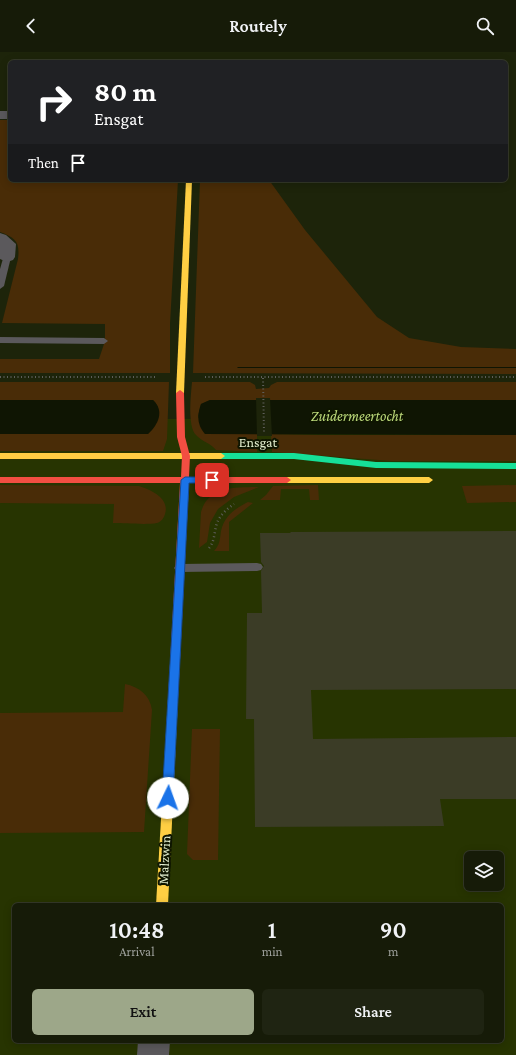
<!DOCTYPE html>
<html lang="en">
<head>
<meta charset="utf-8">
<style>
	body { margin:0; font-family:"Crimson Pro",serif; background:#1f2412; color:#f1f3f6; height:100vh; display:flex; flex-direction:column; font-size:15px; white-space:nowrap }
	* { box-sizing:border-box; margin:0 }
	p { font-size:13px; color:#9ea19c }
	.icon { flex:none; width:22px; height:22px; fill:none; stroke:currentColor; stroke-width:2; stroke-linecap:round; stroke-linejoin:round }
	.map { position:relative; flex:1; overflow:hidden }
	.sheet { position:absolute; left:12px; top:851px; width:492px; height:140px; display:flex; flex-direction:column; background:#161b08; border-radius:6px; box-shadow:0 2px 10px #0003,0 0 0 1px #353929 }
	.sheet>* { flex:none }
	.hud { position:absolute; left:8px; top:8px; width:500px; height:122px; border-radius:6px; box-shadow:0 2px 10px #0003,0 0 0 1px #353929; background:#202124; color:#fff; overflow:hidden }
	.controls { position:absolute; left:464px; top:799px; display:grid; gap:8px }
	.controls a { display:grid; place-items:center; width:40px; height:40px; border-radius:6px; background:#161b08; box-shadow:0 2px 10px #0003,0 0 0 1px #353929; font-size:20px }
	.pin { position:absolute; display:grid; place-items:center; width:34px; height:34px; color:#fff; margin:-17px; border-radius:8px; box-shadow:0 2px 6px #0006 }
	.me { position:absolute; width:44px; margin:-22px; rotate:3deg; stroke-linejoin:round; filter:drop-shadow(0 0 3px #0008) }
	.turn { display:flex; align-items:center; gap:14px; height:84px; padding:0 20px; font-size:18px }
	.turn .icon { width:52px; height:52px; stroke-width:2.5 }
	.turn b { display:block; font-size:28px; line-height:34px }
	.then { display:flex; align-items:center; height:38px; padding:0 20px; background:#0003; gap:8px; font-size:15px }
	.eta { display:flex; justify-content:space-evenly; align-items:center; height:68px; text-align:center }
	.eta b { font-size:24px; font-weight:600; line-height:28px }
	.button { display:flex; gap:8px; margin-top:auto; padding:8px 20px }
	.button a { flex:1; height:46px; border-radius:6px; background:#9da789; color:#111; font-size:16px; font-weight:600; line-height:46px; text-align:center }
	.button a+a { background:#1f2412; color:#f1f3f6 }
	header { display:flex; justify-content:space-between; align-items:center; height:52px; padding:0 20px; background:#161b08; font-size:18px; font-weight:600 }
	.map>svg:first-child { display:block }
</style>
</head>
<body>
<header><svg class="icon" aria-label="back" viewBox="0 0 24 24"><path d="M15 5l-7 7 7 7"/></svg>Routely<svg class="icon" aria-label="search" viewBox="0 0 24 24"><circle cx="10" cy="10" r="6"/><path d="M15 15l6 6"/></svg></header>
<div class="map">
<svg width="516" height="1003" viewBox="0 0 516 1003">
	<rect width="100%" height="100%" fill="#1d240a"/>
	<!-- built -->
	<path fill="#273401" fill-rule="evenodd" d="M516,365V1003H0V368ZM471,806H497V832H471ZM14,853H502V989H14Z"/>
	<!-- green -->
	<g fill="#492c07">
		<path d="M0,68H10V128H178L170,272V321H0V307H99L105,289V272L2,271L18,207C20,190 16,186 0,180Z"/>
		<path d="M200,128H269L305,178L377,265L409,286L461,295L516,297V315H238V316H516V322L193,321Z"/>
		<path d="M0,330H169L167,387L163,399H0V382H148L158,355L153,348H0Z"/>
		<path d="M192,330H250L255,333L256,337L269,336L271,333L277,330H516V348H210L201,352L198,364L205,382H257V400L216,398C211,391 202,390 196,383C187,374 191,342 192,330Z"/>
		<path d="M271,382L320,383H516V409H392L272,400Z"/>
		<path d="M0,433L139,434C151,438 170,446 165,462C164,466 161,470 157,471C147,473 124,471 113,471L114,452L0,451Z"/>
		<path d="M318,433L319,448H310L309,437H281L280,448H260L266,443L273,434Z"/>
		<path d="M516,433V450L467,451L462,434Z"/>
		<path d="M259,435L234,445L218,457L210,471L207,490L199,496L201,460C209,433 236,436 259,435Z"/>
		<path d="M248,450L253,451L229,470V499H214C220,493 220,486 221,479C224,464 236,456 248,450Z"/>
		<path d="M125,632C139,635 150,643 152,658L144,780L0,781V661L123,660Z"/>
		<path d="M192,677H220L218,808H193L187,802Z"/>
	</g>
	<!-- water -->
	<g fill="#0f1503">
		<path d="M237,315H516V316H238Z"/>
		<path d="M0,348H153C165,359 158,373 148,382H0Z"/>
		<path d="M210,348H516V383L205,382C197,373 197,363 201,352Z"/>
	</g>
	<!-- pier -->
	<path fill="#1d240a" d="M256,346H270L272,384H257Z"/>
	<!-- building -->
	<path fill="#3b3c26" d="M516,479V637L311,638L313,687L516,685V747H440L444,774L255,775L254,667H246L247,561H262L261,519L264,514L261,510L260,481H291L290,480Z"/>
	<g fill="none" stroke-linecap="round" stroke-linejoin="round">
		<!-- path-far1 -->
		<g stroke="#5e5e5a" stroke-width="2" stroke-dasharray="1 2.5" stroke-linecap="butt">
			<path d="M0,325H156"/>
			<path d="M205,325H516"/>
			<path d="M263,326L264,381"/>
		</g>
		<!-- path -->
		<path stroke="#5e5e5a" stroke-width="2.5" stroke-dasharray="1 3" stroke-linecap="butt" d="M209,496C215,489 214,480 217,471C220,463 227,457 234,452"/>
		<!-- lane -->
		<g fill="#5b595c" fill-rule="evenodd">
			<path d="M4,203H10L11,205L4,234L0,237V217Z"/>
			<path d="M0,285L104,286L108,289L104,292L0,291Z"/>
			<path d="M257,511L261,512L263,515L261,518L257,519L180,520L176,519L174,516L176,513L180,512Z"/>
		</g>
		<!-- street -->
		<g fill="#5b595c" fill-rule="evenodd">
			<rect x="0" y="59" width="10" height="8"/>
			<path d="M0,181L6,183L16,192L15,205L13,208L7,210L0,207Z"/>
			<path d="M138,989H170L169,1003H137Z"/>
		</g>
		<!-- fast -->
		<path fill="#16e098" fill-rule="evenodd" d="M221,401H294L376,410L516,411V417L376,416L294,407H221L217,404Z"/>
		<!-- slow -->
		<g fill="#ffcf43" fill-rule="evenodd">
			<path d="M186,128H192L184,341L180,344L176,341Z"/>
			<path d="M0,401H221L225,404L221,407H0Z"/>
			<path d="M287,425H429L433,428L429,431H287L283,428Z"/>
			<path d="M173,643L177,644L178,647L168,853H156L168,647L169,644Z"/>
		</g>
		<!-- jam -->
		<path fill="#f24e42" fill-rule="evenodd" d="M180,338L184,341L185,385L190,404L189,425H287L291,428L287,431H189L178,647L177,650L173,651L169,650L168,647L180,431H0V425H181L182,404L177,385L176,341Z"/>
	</g>
	<!-- route -->
	<path fill="#1a73e8" stroke="#114b97" d="M185,425H212L216,428L212,431H189L173,746L171,749L168,751L164,749L162,746L181,428Z"/>
	<g text-anchor="middle" dominant-baseline="central" stroke-width="4" stroke-linejoin="round" paint-order="stroke">
		<!-- street labels -->
		<g font-size="14" fill="#e2edcd" stroke="#0e1500">
			<text x="258" y="390">Ensgat</text>
			<text transform="translate(164 808) rotate(-87)">Malzwin</text>
		</g>
		<!-- water labels -->
		<g font-size="15" font-style="italic" fill="#bdda7b" stroke="#0e1500">
			<text x="357" y="364">Zuidermeertocht</text>
		</g>
	</g>
</svg>
<div class="controls">
<a><svg class="icon" aria-label="layers" viewBox="0 0 24 24"><path d="M12 4l9 5-9 5-9-5zM3 14l9 5 9-5"/></svg></a>
</div>
<div class="pin" style="left:212px;top:428px;background:#d93025"><svg class="icon" aria-label="arrive" viewBox="0 0 24 24"><path d="M6 21V4h12l-3 4 3 4H6"/></svg></div>
<svg class="me" style="left:168px;top:746px" viewBox="-20 -20 40 40"><circle r="19" fill="#fff"/><path d="M0-13L10 11 0 6-10 11z" fill="#1a73e8"/></svg>
<div class="hud">
<div class="turn"><svg class="icon" aria-label="right" viewBox="0 0 24 24"><path d="M7 20v-9h11M14 6l5 5-5 5"/></svg><div><b>80 m</b>Ensgat</div></div>
<div class="then">Then<svg class="icon" aria-label="arrive" viewBox="0 0 24 24"><path d="M6 21V4h12l-3 4 3 4H6"/></svg></div>
</div>
<section class="sheet">
<div class="eta">
<div><b>10:48</b><p>Arrival</p></div>
<div><b>1</b><p>min</p></div>
<div><b>90</b><p>m</p></div>
</div>
<div class="button"><a>Exit</a><a>Share</a></div>
</section>
</div>
</body>
</html>
